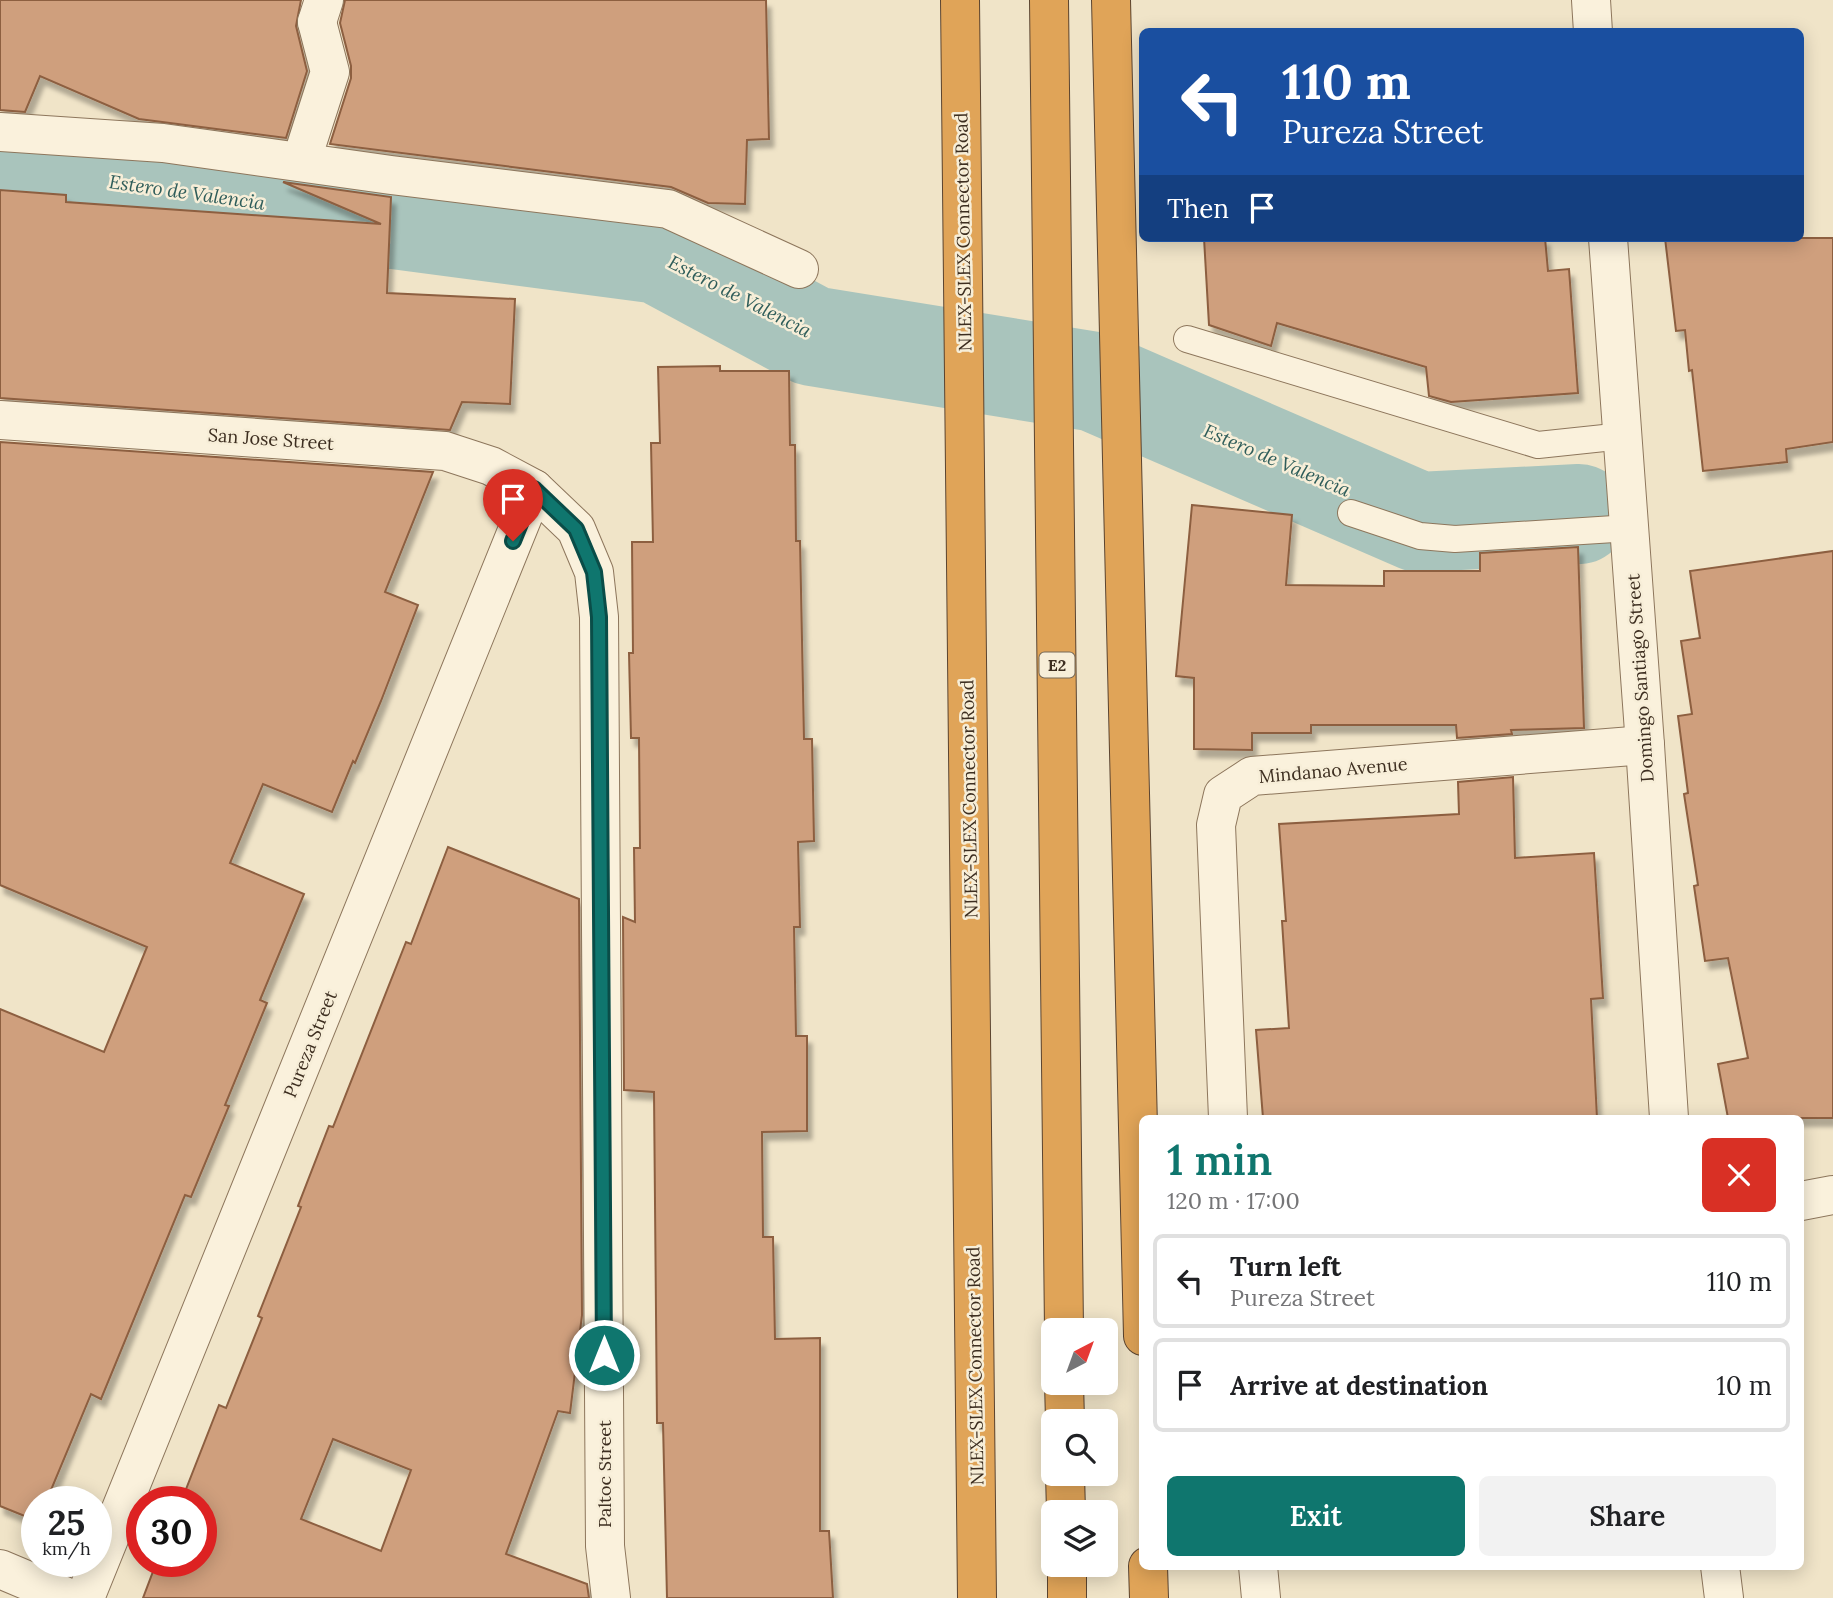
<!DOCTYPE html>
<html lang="en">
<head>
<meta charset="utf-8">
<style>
	body { margin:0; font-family:Lora,serif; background:#f2f2f2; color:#202124; height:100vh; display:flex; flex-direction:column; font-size:26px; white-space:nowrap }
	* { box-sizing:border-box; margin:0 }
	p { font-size:23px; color:#757577 }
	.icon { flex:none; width:38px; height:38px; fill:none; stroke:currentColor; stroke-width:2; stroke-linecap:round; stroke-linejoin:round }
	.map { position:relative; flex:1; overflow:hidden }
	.sheet { position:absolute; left:1139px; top:1115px; width:665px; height:455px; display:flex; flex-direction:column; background:#fff; border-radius:10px; box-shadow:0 4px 18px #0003 }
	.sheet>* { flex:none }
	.guide { position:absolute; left:1139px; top:28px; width:665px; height:214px; border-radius:10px; box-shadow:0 4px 18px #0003; background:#1a4fa0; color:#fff; overflow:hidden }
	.needle { width:46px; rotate:41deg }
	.fabs { position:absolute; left:1041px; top:1318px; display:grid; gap:14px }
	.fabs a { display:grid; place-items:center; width:77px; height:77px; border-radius:10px; background:#fff; box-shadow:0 4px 18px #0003; font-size:35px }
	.speed { position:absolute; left:21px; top:1486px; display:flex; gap:14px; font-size:35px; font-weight:700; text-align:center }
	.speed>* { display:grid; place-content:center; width:91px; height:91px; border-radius:50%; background:#fff; box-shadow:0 4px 18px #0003; line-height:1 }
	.speed small { font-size:18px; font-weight:400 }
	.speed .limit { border:10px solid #d22; background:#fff; color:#111 }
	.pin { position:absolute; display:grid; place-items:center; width:60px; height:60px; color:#fff; margin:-72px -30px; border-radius:50% 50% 50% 0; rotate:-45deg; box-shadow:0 0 7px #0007 }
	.pin .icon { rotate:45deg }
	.me { position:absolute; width:77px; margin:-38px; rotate:0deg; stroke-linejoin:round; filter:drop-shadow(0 0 5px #0008) }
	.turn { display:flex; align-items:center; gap:24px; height:147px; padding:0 28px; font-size:32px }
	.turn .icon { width:91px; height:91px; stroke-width:2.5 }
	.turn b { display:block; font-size:49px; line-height:60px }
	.then { display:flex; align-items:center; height:66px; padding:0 28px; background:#0003; gap:14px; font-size:26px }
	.round { display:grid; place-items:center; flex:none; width:74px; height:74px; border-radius:10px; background:#f2f2f2 }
	.head { display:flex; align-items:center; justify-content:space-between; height:119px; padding:0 28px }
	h1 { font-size:42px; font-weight:600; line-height:52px; color:#0f766e }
	.action { display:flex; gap:14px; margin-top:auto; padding:14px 28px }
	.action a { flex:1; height:80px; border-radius:10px; background:#0f766e; color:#fff; font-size:28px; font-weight:600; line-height:80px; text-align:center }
	.action a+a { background:#f2f2f2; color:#202124 }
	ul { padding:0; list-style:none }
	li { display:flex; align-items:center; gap:21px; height:94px; margin:0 14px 10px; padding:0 14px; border:4px solid #e0e0e0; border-radius:10px }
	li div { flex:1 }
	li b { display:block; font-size:26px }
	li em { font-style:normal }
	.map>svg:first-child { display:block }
</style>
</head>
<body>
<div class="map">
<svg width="1833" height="1598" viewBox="0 0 1833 1598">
	<defs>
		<filter id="shadow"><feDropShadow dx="4.5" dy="8" stdDeviation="2" flood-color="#0004"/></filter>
	</defs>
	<rect width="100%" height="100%" fill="#f0e4c8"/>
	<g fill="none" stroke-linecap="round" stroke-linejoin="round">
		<!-- river -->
		<path stroke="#a9c4bc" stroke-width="100" d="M0,167L659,254L812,336L1096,382L1419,522L1579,514"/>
	</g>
	<!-- building -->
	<g fill="#cf9f7d" stroke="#8d5f41" stroke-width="2" fill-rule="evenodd" filter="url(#shadow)">
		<path d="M0,0H301L296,26L307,71L286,138L139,119L40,76L25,112L0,110Z"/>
		<path d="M345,0H766L769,139L747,140L745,204L708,203L671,187L330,144L351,78V66L340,23Z"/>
		<path d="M283,182L391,197L387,293L515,299L510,404L462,402L450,430L0,398V190L66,195V202L381,224Z"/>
		<path d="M1204,238H1545L1548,271L1569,269L1578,393L1451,402L1429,396L1426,367L1277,323L1271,346L1209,325Z"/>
		<path d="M1665,238H1833V442L1786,449L1787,462L1703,471L1692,370L1689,371L1685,330L1676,331Z"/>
		<path d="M720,366V371H789L790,445H795L796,541H800L804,739H812L814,841L798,842L800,927H794L796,1036H807V1131L762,1132L763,1237H773L775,1339L820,1338V1531H829L833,1598H667L663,1423H657L654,1092L624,1090L623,917L635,922L634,848H640L639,738H631L629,653H633L632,542H653L651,443H660L658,367Z"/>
		<path d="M0,442L433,472L385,592L418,605L381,701L355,763L353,761L332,812L263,784L230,863L304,894L260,1000L267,1003L225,1105L229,1106L191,1197L185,1195L101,1399L91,1394L46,1502H37V1521L0,1506V1009L104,1052L147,947L0,885Z"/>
		<path d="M1192,505L1292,515L1286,585L1384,586V571H1480V553L1578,547L1584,728L1511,730L1512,734L1457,738L1456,725H1311V733H1252V750L1194,749V678L1176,676Z"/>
		<path d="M1833,551V1118H1728L1718,1064L1748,1058L1728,958L1705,961L1694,886L1698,885L1684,794L1688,793L1678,716L1692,714L1681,641L1700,638L1690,571Z"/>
		<path d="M1513,777L1515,858L1594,853L1603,998L1591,999L1597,1118H1263L1256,1030L1289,1028L1282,921H1286L1279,824L1459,814L1458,782Z"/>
		<path d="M448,847L579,899L582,1315L570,1413L558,1411L506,1554L587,1584L589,1598H143L157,1561H201V1502H181L219,1405L226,1408L262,1318L258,1316L301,1207L298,1206L329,1126L333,1127L406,942L411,944ZM333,1439L411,1470L381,1551L301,1519Z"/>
	</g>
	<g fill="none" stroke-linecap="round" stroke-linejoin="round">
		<defs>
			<g id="service">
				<path d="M1187,339L1538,445L1623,436"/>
				<path d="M1351,513L1420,536L1455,539L1630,528"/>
			</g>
			<g id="pedestrian">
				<path d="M0,132L163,143L391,175L668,209L799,269"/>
				<path d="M301,162L330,72L317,22"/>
			</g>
			<g id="minor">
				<path d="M317,22L324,0"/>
				<path d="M0,420L445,451L491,466L534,489L576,529L594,572L599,617L605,1546L611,1598"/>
				<path d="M1228,1118L1216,825L1223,795L1252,776L1645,745"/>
				<path d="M1801,1201L1833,1195"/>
				<path d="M1258,1566L1261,1598"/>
				<path d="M85,1598L534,489"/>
			</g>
			<g id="tertiary">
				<path d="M1591,0L1593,32"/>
				<path d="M1608,238L1645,745L1669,1118"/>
				<path d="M1720,1566L1724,1598"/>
				<path d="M0,1569L69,1598"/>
			</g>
			<g id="motorway">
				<path d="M960,0L977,1598"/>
				<path d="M1049,0L1064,1330"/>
				<path d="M1111,0L1143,1336"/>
				<path d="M1064,1382L1065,1421"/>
				<path d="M1065,1474L1066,1512"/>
				<path d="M1067,1564V1598"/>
				<path d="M1148,1566L1149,1598"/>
			</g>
		</defs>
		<!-- service casing -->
		<use href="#service" stroke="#8d765c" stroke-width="28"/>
		<!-- pedestrian casing -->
		<use href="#pedestrian" stroke="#8d765c" stroke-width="40"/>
		<!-- minor casing -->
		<use href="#minor" stroke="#8d765c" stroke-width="40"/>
		<!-- tertiary casing -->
		<use href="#tertiary" stroke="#8d765c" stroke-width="40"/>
		<!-- motorway casing -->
		<use href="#motorway" stroke="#5b4430" stroke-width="40"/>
		<!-- service -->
		<use href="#service" stroke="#faf1dc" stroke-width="26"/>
		<!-- pedestrian -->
		<use href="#pedestrian" stroke="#faf1dc" stroke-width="38"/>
		<!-- minor -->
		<use href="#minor" stroke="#faf1dc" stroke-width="38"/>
		<!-- tertiary -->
		<use href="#tertiary" stroke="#faf1dc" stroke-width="38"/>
		<!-- motorway -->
		<use href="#motorway" stroke="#e0a458" stroke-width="38"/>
	</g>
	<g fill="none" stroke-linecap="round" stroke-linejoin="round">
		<defs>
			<path id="route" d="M513,541L534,489L576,529L594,572L599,617L604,1355"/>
		</defs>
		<!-- route casing -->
		<use href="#route" stroke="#0a4d48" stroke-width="18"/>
		<!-- route -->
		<use href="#route" stroke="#0f766e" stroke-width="12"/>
	</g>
	<g text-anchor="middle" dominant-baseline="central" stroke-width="5" stroke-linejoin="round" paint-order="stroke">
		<!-- shield labels -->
		<rect fill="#f7eed8" stroke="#756857" stroke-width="2" x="1039.5" y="652.5" width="35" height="25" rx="5"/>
		<g font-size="16" font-weight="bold" fill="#3d2e20">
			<text x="1057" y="665">E2</text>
		</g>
		<!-- street labels -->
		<g font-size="18" fill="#3d2e20" stroke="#f7eed8">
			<text transform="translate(963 232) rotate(-91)">NLEX-SLEX Connector Road</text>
			<text transform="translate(271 439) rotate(4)">San Jose Street</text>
			<text transform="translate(1640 678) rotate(-94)">Domingo Santiago Street</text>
			<text transform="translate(1333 770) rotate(-5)">Mindanao Avenue</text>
			<text transform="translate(969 799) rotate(-91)">NLEX-SLEX Connector Road</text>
			<text transform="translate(310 1044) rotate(-68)">Pureza Street</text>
			<text transform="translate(975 1366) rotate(-91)">NLEX-SLEX Connector Road</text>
			<text transform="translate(604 1474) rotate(-90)">Paltoc Street</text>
		</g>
		<!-- water labels -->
		<g font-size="19" font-style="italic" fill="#2f5d5a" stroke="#f7eed8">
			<text transform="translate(187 192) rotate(8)">Estero de Valencia</text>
			<text transform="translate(740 296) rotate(27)">Estero de Valencia</text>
			<text transform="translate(1277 460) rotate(23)">Estero de Valencia</text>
		</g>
	</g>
</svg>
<div class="fabs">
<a><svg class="needle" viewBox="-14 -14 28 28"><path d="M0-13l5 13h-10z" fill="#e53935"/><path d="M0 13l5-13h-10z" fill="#757577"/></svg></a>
<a><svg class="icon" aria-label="search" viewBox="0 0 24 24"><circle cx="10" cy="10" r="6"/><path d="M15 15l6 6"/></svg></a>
<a><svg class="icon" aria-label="layers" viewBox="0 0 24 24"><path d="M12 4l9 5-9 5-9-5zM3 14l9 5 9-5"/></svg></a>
</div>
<div class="speed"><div>25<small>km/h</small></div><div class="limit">30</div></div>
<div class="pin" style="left:513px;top:541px;background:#d93025"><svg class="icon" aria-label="arrive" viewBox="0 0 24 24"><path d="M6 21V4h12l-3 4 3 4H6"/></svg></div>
<svg class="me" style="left:604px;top:1355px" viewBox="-20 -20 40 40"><circle r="17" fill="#0f766e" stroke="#fff" stroke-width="3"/><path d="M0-11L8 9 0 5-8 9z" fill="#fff"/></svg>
<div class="guide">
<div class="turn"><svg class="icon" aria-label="left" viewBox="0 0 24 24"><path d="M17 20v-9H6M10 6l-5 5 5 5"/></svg><div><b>110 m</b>Pureza Street</div></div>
<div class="then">Then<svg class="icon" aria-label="arrive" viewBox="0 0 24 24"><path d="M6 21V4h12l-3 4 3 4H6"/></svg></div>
</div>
<section class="sheet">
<div class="head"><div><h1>1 min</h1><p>120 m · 17:00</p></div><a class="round" style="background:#d93025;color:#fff"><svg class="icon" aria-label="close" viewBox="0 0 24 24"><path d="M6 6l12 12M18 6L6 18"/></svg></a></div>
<ul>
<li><svg class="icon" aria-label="left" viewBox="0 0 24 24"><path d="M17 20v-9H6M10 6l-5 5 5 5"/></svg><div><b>Turn left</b><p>Pureza Street</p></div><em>110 m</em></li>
<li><svg class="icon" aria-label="arrive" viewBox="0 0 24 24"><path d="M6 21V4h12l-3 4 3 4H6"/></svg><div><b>Arrive at destination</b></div><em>10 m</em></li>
</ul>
<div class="action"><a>Exit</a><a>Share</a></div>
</section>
</div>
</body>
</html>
